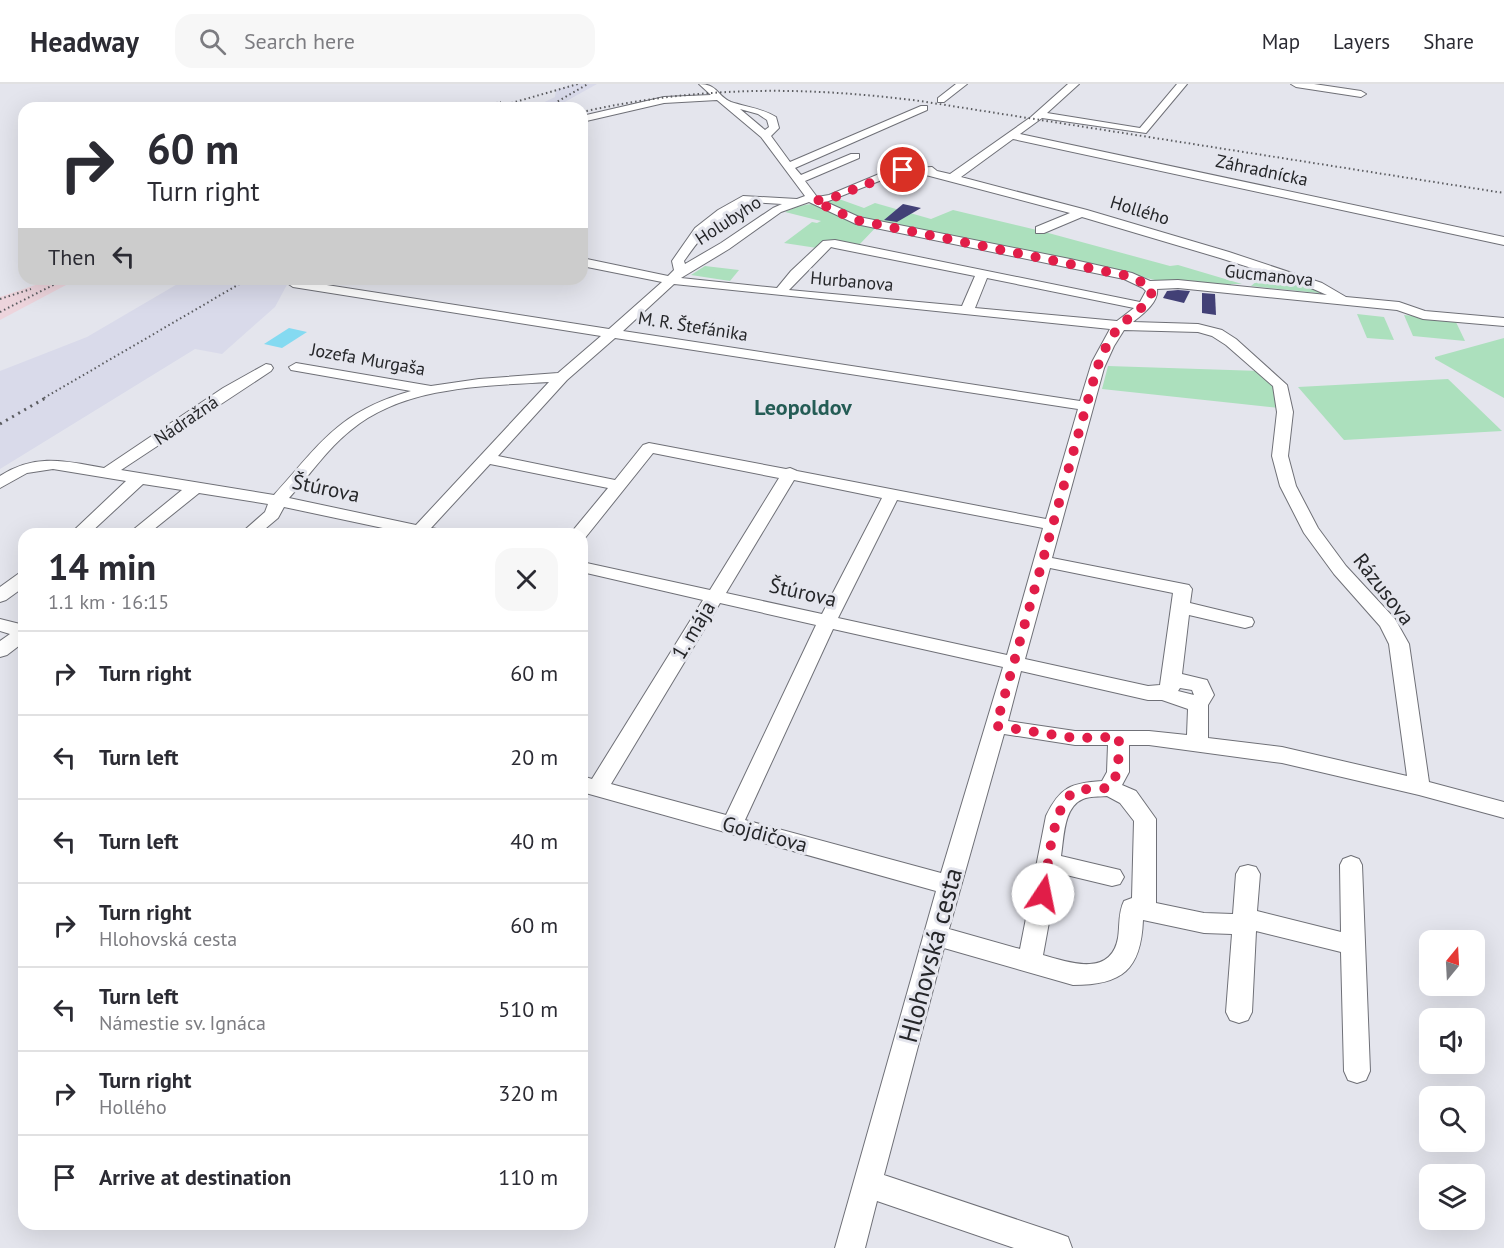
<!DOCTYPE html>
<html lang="en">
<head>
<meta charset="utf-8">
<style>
	body { margin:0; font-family:"PT Sans",sans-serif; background:#f7f7f7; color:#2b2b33; height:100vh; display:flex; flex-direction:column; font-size:22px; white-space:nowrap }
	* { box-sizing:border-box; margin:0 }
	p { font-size:20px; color:#7c7c81 }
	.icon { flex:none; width:33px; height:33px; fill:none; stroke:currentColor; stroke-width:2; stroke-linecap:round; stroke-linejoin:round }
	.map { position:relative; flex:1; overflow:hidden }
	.panel { position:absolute; left:18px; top:444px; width:570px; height:702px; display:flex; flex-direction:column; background:#fff; border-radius:18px; box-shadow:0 6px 24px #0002 }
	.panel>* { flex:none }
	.hud { position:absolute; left:18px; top:18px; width:570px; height:183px; border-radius:18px; box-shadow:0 6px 24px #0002; background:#fff; color:#2b2b33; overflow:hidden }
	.needle { width:39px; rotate:18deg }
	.fabs { position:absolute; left:1419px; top:846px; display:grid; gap:12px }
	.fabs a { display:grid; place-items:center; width:66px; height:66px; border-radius:12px; background:#fff; box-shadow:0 6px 24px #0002; font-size:30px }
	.pin { position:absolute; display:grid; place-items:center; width:51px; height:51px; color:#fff; margin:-26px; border:3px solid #fff; border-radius:50%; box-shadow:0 2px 6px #0007 }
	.me { position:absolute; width:66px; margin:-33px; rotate:11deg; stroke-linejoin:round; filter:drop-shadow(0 0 4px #0008) }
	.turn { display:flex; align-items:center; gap:21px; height:126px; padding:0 30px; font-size:27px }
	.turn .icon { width:78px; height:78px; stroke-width:2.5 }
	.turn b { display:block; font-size:42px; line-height:51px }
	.then { display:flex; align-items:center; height:57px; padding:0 30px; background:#0003; gap:12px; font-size:22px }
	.round { display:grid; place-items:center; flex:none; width:63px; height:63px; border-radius:18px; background:#f7f7f7 }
	.headline { display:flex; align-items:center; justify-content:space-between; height:102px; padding:0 30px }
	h1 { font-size:36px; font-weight:800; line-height:45px }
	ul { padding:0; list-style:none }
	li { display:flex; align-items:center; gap:18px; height:84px; padding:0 30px; border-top:2px solid #e1e1e2 }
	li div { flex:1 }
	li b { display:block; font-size:22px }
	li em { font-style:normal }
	header { display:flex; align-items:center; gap:36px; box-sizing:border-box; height:84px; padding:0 30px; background:#fff; border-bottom:2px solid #e1e1e2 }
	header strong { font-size:28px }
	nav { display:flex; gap:33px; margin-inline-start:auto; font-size:21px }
	.search { width:420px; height:54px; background:#f7f7f7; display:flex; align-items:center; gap:15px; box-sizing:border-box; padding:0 21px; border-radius:18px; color:#7c7c81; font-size:22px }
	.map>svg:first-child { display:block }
</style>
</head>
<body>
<header>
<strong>Headway</strong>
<div class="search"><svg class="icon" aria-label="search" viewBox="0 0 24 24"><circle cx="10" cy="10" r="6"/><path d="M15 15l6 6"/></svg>Search here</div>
<nav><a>Map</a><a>Layers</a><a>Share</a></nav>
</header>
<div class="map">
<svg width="1504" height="1164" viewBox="0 0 1504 1164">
	<rect width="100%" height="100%" fill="#e4e5ed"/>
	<!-- built -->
	<g fill="#d9daea">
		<path d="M575,0H597L554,24H532L555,13L556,6Z"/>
		<path d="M186,195H290L275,223L222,270L195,265L0,385V287L87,253Z"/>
	</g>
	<!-- industrial -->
	<path fill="#edd4dc" d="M47,197L66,201L0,236V213Z"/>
	<!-- green -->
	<g fill="#ace0bd">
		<path d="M839,115L864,124L875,119L931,135L953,126L1041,147L1170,182L1178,181L1242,200H1231V204L1197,200L1196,197L1155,196L1051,171L880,139L858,162L834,159L817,164L784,159L812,138L817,139L821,137L785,128C799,121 810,119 826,120L830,117Z"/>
		<path d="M705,182L739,186L730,197L691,191Z"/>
		<path d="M1267,189L1328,210L1251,202Z"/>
		<path d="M1357,230L1384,233L1394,256L1367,254Z"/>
		<path d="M1404,231L1455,236L1465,257L1413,252Z"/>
		<path d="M1504,254V314L1435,275V273Z"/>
		<path d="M1108,282L1260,287L1277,306L1279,324L1102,305Z"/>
		<path d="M1448,295L1502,347L1344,356L1298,303Z"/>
	</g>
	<!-- water -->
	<path fill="#84daf1" d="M289,244L307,248L282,264L264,260Z"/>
	<!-- building -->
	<g fill="#424076">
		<path d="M903,120L921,124L897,138L884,136Z"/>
		<path d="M1167,207L1178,206L1190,207L1184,219L1163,214Z"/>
		<path d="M1202,209L1215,210L1216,231L1202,229Z"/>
	</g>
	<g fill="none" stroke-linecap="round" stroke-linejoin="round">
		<defs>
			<g id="minor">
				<path d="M699,0C718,0 717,12 731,18C746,23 761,24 776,33L779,44L771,52L790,78L921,22H927V26L795,84L801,91L851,70H859V74L805,97L817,113L829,111L891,85L932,83L937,87L950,90L1031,33L1068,0H1079L1047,29L1140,44L1177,0H1187L1146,49L1042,34L1020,50L1504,153V161L1013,55L961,93L1087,126L1229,168L1322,199L1346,213L1399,218L1425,227L1504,234V242L1423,235L1397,226L1178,204L1157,205C1159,218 1143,230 1133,238L1198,240L1222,246L1236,255L1287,301L1293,328L1288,372L1296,402L1318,444L1346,482L1395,535L1409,560L1429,698L1504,718V734L1419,711L1282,679L1149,661H1129V688L1122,701L1136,707L1156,735V819L1204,829L1233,830L1236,790L1240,783L1248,781L1256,783L1260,790L1257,827L1341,848L1340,781L1343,775L1351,772L1359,775L1362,781L1370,987L1366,996L1357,999L1348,996L1344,987L1341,868L1256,847L1252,928L1248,936L1239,939L1230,936L1226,928L1232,850L1204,849L1143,836C1141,886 1122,901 1073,901L944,864L884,1091L1057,1149L1068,1153L1072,1164H1014L877,1117L865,1164H835L936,807L582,708V692L592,695L703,516L582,488V478L710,506L779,394L653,369L585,454H582V450H570L608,404L490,380L431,444L442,446L445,450H411L284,423L278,434L259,450H240L265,428L268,420L199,409L148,450H128L182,406L143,400L89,450H70L126,397L53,385L27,389L0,404V392C36,369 65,377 104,384L223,304L266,280L271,281L273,284L271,287L121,386L274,411C322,358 338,328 411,307L291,286L289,283L296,279L431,302L479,295L558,289L601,252L293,203L287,199L289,195H302L301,197L609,245L662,198L582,182V174L668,192L674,186L672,177L695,144L718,126L743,112L797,115L805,112L761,53L717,16L664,19L582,38V32L664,13L711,11ZM740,25L758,30L767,36L769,43L765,46ZM897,90H922L1070,129L1036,143V149H1044L1082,133L1220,174L1302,200L1327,211L1178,196L1150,197L1132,189L1070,175L859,133L826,118ZM749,118L782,120L773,124L721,159L685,180L684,177C705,147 717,135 749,118ZM809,118L856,140L1124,195L1143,204L1146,207L1140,218L835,156L823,157L791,187L777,204L681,194L729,165L781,128ZM831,163L835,164L975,192L962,222L789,206ZM987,194L1134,224L1117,237L975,224ZM674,200L1110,245L1092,278L1080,317L623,247ZM1124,246L1198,248L1212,252L1226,261L1273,302L1277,328L1272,372L1280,402L1304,449L1334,490L1380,542L1389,560L1407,692L1282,663L1208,654V621L1214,611L1207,596L1182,590L1189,531L1245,544L1252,542L1254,538L1252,534L1190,519L1192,505L1189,501L1052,474L1104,284L1114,262ZM615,254L1078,325L1046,435L797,387L790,384L786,385L649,359L643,361L615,396L498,372L567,296ZM549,298L416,441L289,414C309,392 327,365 351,346C404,302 484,302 549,298ZM794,396L882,414L822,530L726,509ZM897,416L1043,444L1007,571L838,534ZM1050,484L1173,509L1160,601L1148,602L1025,575ZM720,519L816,541L726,731L611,700ZM833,545L1003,583L941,789L745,736ZM1021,587L1148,616H1162L1188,625L1187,651L1149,647H1075L1008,637ZM1180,604L1192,606L1194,611L1178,607ZM1004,650L1075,661H1108L1107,688L1102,697C1071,699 1060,703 1046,732L1020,865L949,845ZM1107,712L1120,719L1134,737L1132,814L1124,817C1118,829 1120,842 1118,854C1111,893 1070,879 1043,871L1058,789L1112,802L1120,800L1124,793L1120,786L1061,772C1064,755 1063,723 1083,715C1090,712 1099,713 1107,712Z"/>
				<path d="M956,0H967L944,18H938V14Z"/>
				<path d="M1291,0H1314L1361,7L1366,10L1361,13L1296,3Z"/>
				<path d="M24,488V503L6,516L0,518V503L18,490Z"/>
				<path d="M0,535L24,541V558L7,571L0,573V557L10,550L0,547Z"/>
			</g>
		</defs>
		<!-- minor casing -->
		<use href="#minor" stroke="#6f7077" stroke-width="2"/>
		<!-- minor -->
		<use href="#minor" fill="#fff" fill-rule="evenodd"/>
		<!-- rail-far1 -->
		<g stroke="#5b5c60" stroke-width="2" stroke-dasharray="1.5 3" stroke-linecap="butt">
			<path d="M474,24L501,18"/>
			<path d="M494,24L578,0"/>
			<path d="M546,24L588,0"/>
			<path d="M582,28C697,2 804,2 920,17L1504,109"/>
			<path d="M0,215L31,205"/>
			<path d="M0,228L65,195"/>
			<path d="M44,314L248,195"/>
		</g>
		<!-- rail -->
		<path stroke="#5b5c60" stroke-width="3" stroke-dasharray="2 5" stroke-linecap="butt" d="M0,340L47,313"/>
	</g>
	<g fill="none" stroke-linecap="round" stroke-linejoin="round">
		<!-- route -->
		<path stroke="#e11d48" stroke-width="10" stroke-dasharray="0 18" d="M903,86L832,114L814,117L856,136L1128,192L1148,201L1152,207C1148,223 1131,231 1120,242C1109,254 1103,269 1097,284L996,642L1075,654L1119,653L1118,688L1109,704C1099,705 1086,704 1077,707C1052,715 1048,787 1043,810"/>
	</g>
	<g text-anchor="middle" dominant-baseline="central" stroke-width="6" stroke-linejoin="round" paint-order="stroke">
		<!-- far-street labels -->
		<g font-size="18" fill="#252629" stroke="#e4e5ed">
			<text transform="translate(1262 86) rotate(12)">Záhradnícka</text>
			<text transform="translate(1140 126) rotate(17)">Hollého</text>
			<text transform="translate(728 136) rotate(-33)">Holubyho</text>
			<text transform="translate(1269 191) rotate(6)">Gucmanova</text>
			<text transform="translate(852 197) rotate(5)">Hurbanova</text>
			<text transform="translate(693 242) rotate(9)">M. R. Štefánika</text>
			<text transform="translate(368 275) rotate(10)">Jozefa Murgaša</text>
			<text transform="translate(186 336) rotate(-34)">Nádražná</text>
		</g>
		<!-- street labels -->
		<g font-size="21" fill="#252629" stroke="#e4e5ed">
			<text transform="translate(326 404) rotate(12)">Štúrova</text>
			<text transform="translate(1384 505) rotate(52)">Rázusova</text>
			<text transform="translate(803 508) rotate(13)">Štúrova</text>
			<text transform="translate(693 546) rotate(-59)">1. mája</text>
			<text transform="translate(765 750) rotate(15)">Gojdičova</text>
		</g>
		<!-- far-district labels -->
		<g font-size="22" font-weight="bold" fill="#245c55" stroke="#e4e5ed">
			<text x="803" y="323">Leopoldov</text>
		</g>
		<!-- near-street labels -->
		<g font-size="26" fill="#252629" stroke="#e4e5ed">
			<text transform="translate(930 871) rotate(-75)">Hlohovská cesta</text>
		</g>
	</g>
</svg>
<div class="fabs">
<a><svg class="needle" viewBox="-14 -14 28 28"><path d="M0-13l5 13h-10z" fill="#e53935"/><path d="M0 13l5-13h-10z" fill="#7c7c81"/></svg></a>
<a><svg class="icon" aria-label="sound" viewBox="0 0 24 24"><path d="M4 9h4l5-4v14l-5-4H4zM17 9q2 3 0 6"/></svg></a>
<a><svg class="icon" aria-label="search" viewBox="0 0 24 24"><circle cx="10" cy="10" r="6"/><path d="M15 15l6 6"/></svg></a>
<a><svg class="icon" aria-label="layers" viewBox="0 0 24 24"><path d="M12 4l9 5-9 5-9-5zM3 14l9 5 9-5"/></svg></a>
</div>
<div class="pin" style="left:903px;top:86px;background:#d93025"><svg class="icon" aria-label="arrive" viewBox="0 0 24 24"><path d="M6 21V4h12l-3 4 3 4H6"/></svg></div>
<svg class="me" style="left:1043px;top:810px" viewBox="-20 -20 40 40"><circle r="19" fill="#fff"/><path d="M0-13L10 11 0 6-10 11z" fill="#e11d48"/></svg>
<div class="hud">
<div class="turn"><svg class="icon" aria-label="right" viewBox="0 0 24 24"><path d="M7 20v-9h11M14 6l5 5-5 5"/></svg><div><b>60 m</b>Turn right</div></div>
<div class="then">Then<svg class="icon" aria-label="left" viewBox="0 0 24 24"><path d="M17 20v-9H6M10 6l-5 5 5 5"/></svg></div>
</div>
<section class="panel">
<div class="headline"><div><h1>14 min</h1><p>1.1 km · 16:15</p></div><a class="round"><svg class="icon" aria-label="close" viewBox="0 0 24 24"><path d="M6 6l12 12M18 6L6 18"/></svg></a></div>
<ul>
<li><svg class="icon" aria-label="right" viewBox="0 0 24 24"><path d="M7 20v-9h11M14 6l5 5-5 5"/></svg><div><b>Turn right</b></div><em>60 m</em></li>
<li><svg class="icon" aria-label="left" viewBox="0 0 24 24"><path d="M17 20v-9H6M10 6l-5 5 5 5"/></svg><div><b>Turn left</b></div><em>20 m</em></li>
<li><svg class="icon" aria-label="left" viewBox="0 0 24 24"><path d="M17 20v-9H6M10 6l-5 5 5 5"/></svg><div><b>Turn left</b></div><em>40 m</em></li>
<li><svg class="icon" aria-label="right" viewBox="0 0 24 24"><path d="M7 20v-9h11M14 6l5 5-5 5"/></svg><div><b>Turn right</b><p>Hlohovská cesta</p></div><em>60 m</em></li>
<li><svg class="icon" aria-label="left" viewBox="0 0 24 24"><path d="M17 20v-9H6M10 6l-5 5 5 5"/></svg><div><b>Turn left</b><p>Námestie sv. Ignáca</p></div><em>510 m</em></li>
<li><svg class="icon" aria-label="right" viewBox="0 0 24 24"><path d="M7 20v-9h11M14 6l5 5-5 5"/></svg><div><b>Turn right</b><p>Hollého</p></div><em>320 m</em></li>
<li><svg class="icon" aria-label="arrive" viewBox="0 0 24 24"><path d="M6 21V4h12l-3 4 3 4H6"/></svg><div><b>Arrive at destination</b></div><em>110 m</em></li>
</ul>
</section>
</div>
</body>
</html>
